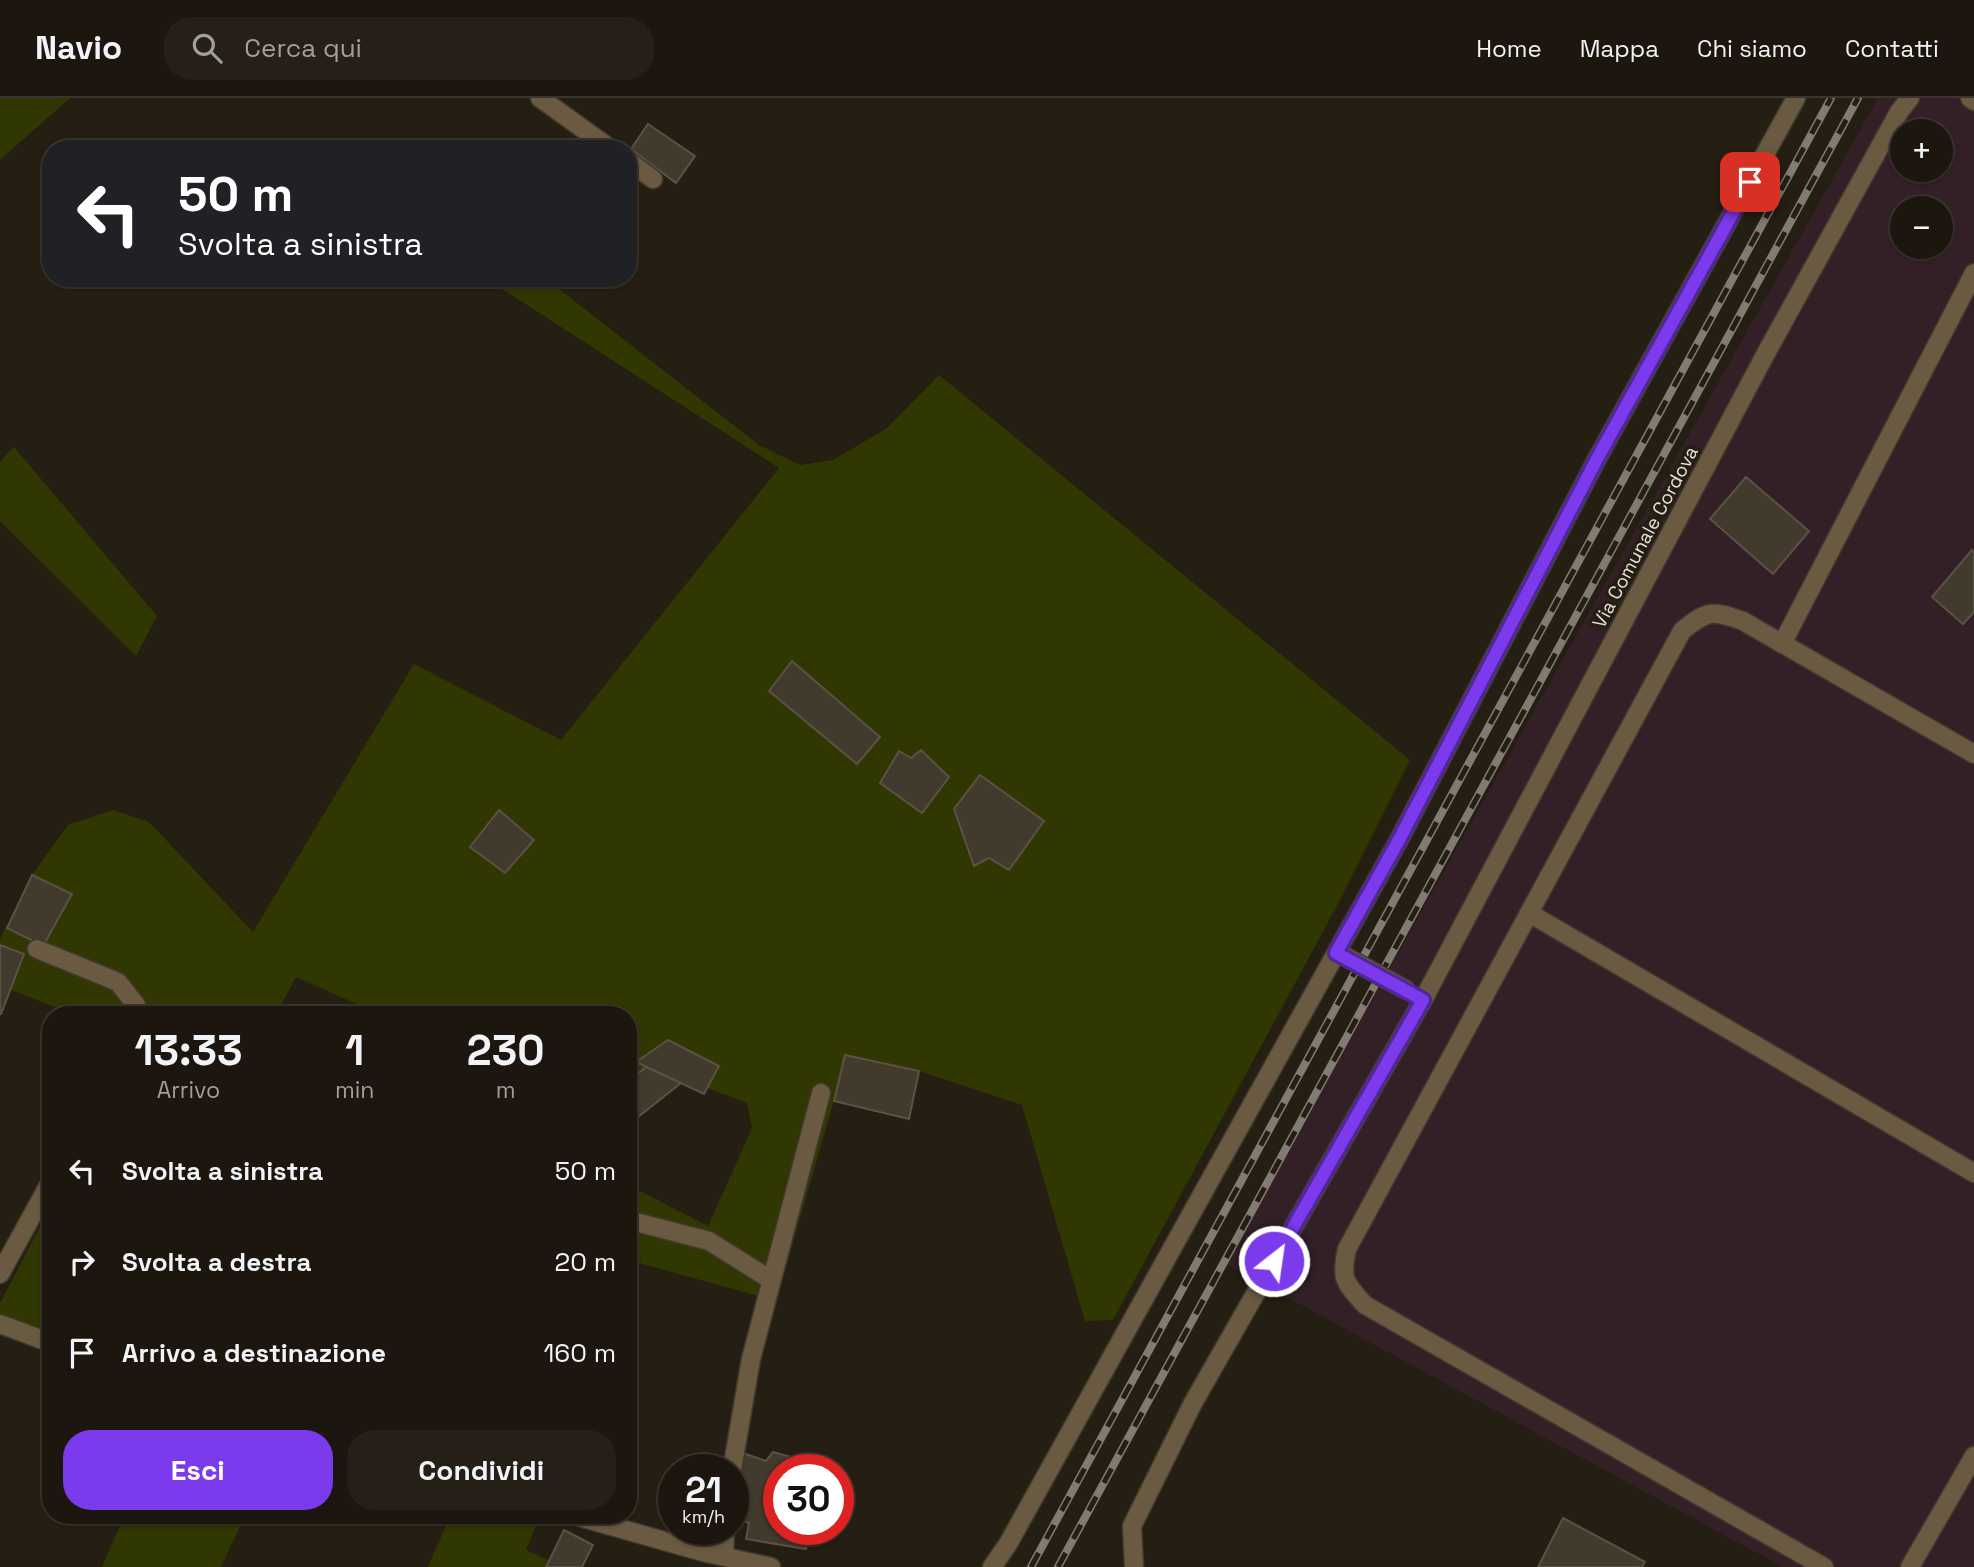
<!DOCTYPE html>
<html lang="it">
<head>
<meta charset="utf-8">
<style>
	body { margin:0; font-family:"Space Grotesk",sans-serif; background:#251f17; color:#f1f3f6; height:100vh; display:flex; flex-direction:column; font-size:26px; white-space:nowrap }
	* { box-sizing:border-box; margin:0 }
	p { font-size:23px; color:#a09f9e }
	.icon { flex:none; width:38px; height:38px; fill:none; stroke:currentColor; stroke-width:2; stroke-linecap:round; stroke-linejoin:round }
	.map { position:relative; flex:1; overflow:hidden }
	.details { position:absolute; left:42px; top:908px; width:595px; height:518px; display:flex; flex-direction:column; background:#1c160e; border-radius:28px; box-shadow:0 2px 5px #0004,0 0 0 2px #3a352e }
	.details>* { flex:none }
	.top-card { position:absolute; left:42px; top:42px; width:595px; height:147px; border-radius:28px; box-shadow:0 2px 5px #0004,0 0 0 2px #3a352e; background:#202124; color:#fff; overflow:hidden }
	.controls { position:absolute; left:1890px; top:21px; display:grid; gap:14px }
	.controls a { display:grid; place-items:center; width:63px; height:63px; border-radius:50%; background:#1c160e; box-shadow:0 2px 5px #0004,0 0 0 2px #3a352e; font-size:35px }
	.speed { position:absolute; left:658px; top:1356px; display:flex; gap:14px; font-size:35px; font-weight:700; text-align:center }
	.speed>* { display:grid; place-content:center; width:91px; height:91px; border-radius:50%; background:#1c160e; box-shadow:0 2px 5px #0004,0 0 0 2px #3a352e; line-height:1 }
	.speed small { font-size:18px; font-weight:400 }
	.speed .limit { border:10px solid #d22; background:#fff; color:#111 }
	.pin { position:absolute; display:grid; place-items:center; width:60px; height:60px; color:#fff; margin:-30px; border-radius:14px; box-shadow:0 4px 10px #0006 }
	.me { position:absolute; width:77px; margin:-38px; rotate:30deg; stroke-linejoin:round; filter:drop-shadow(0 0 5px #0008) }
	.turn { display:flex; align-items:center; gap:24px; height:147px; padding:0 21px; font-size:32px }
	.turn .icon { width:91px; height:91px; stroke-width:2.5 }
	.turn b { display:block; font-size:49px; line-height:60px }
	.eta { display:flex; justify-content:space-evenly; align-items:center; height:119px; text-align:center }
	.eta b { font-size:42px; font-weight:700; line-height:49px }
	.primary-button { display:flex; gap:14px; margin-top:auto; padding:14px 21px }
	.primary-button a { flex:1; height:80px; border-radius:28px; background:#7c3aed; color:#fff; font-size:28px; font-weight:700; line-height:80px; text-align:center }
	.primary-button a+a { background:#251f17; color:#f1f3f6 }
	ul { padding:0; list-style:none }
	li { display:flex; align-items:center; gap:21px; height:91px; padding:0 21px }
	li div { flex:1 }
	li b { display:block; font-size:26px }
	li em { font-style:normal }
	header { display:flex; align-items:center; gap:42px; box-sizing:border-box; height:98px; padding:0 35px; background:#1c160e; border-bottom:2px solid #3a352e }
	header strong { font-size:33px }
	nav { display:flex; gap:38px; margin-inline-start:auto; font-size:24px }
	.search { width:490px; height:63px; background:#251f17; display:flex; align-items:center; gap:18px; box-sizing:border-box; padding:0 24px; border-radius:28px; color:#a09f9e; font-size:26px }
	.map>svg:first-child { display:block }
</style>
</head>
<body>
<header>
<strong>Navio</strong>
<div class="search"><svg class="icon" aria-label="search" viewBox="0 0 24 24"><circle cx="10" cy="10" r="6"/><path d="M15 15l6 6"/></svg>Cerca qui</div>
<nav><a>Home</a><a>Mappa</a><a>Chi siamo</a><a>Contatti</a></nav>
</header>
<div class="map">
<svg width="1974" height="1469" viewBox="0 0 1974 1469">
	<rect width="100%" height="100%" fill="#251e12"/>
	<!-- industrial -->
	<path fill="#332027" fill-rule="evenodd" d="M1878,0H1974V1469H1783L1224,1165ZM1902,33H1941V72H1902ZM1902,110H1941V149H1902Z"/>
	<!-- green -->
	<g fill="#303700">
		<path d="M0,0H70L0,62Z"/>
		<path d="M485,180H545L759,347L800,367L833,362L887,330L939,277L1410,662L1338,806L1113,1222L1085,1223L1022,1007L919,973L845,957L834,1003L776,1203L628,1162V1087L708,1128L752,1030L747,1005L707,990L719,968L668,942L636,964L646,969L628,984V917H381L296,879L276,917H75L11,892L0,916V841L32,777L68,727L113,712L149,724L253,834L414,566L561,642L779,370Z"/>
		<path d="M14,349L157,518L136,558L0,423V364Z"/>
		<path d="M51,1108V1245L0,1226V1205Z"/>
		<path d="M124,1418H245L221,1469H102Z"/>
		<path d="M450,1418H540L526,1452L548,1462L545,1469H428Z"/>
	</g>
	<!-- building -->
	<g fill="#413a2d" stroke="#595245" stroke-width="2">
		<path d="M648,26L695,58L676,85L631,51Z"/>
		<path d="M1746,379L1809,433L1773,476L1710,421Z"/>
		<path d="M1972,452L1974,454V514L1963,526L1932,499Z"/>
		<path d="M792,563L880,639L857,666L769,593Z"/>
		<path d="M921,652L949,679L922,715L880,685L899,653L911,660Z"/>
		<path d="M980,677L1044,723L1009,772L989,760L974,768L954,711Z"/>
		<path d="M499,712L534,742L505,775L470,749Z"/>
		<path d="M32,777L72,796L43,848L7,830Z"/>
		<path d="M0,847L24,856L1,916H0Z"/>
		<path d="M668,942L719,968L704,996L636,964Z"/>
		<path d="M845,957L919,973L909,1021L834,1003Z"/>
		<path d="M646,969L681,985L628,1027V984Z"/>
		<path d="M773,1354L827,1369V1372H779V1432H811L806,1451L746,1441L749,1425L741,1423L743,1411L733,1403L739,1383L738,1379L743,1355L766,1363Z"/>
		<path d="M1563,1420L1645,1464L1642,1469H1538Z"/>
		<path d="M564,1432L593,1447L582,1469H546Z"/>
	</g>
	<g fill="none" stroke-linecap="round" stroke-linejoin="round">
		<defs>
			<g id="lane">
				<path d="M540,0L611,51"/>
				<path d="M628,63L653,81"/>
				<path d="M37,851L118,884L136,907L133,917"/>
				<path d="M628,1122L709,1143L771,1182"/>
				<path d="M0,1176L51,1083"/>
				<path d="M732,1372L751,1261L821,995"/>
				<path d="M724,1458L725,1432"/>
			</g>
			<g id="street">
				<path d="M1970,0L1974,3"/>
				<path d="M1782,546L1974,175"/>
				<path d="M1529,815L1974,1075"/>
				<path d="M0,1226L51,1245"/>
				<path d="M576,1418L703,1454L771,1469"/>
				<path d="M992,1469L1008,1446L1400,740L1598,359L1796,0"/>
				<path d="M1134,1469L1132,1428L1193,1305L1423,902L1764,259L1899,14L1910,0"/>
				<path d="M1824,1469L1365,1207C1345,1185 1340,1181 1347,1151L1682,533C1707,512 1713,512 1743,523L1974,656"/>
				<path d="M1910,1469L1974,1358"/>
			</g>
		</defs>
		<!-- lane casing -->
		<use href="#lane" stroke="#40392e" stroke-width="21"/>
		<!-- street casing -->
		<use href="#street" stroke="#40392e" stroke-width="21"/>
		<!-- lane -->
		<use href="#lane" stroke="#695a41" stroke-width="18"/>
		<!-- street -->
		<use href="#street" stroke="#695a41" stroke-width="18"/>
		<defs>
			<g id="rail">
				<path d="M1031,1469L1831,0"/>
				<path d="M1058,1469L1858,0"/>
			</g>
		</defs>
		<!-- rail casing -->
		<use href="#rail" stroke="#817b71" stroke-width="8"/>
		<!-- rail -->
		<use href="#rail" stroke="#251e12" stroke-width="5" stroke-dasharray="16" stroke-linecap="butt"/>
		<defs>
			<path id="street-bridge" d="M1346,859L1408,893"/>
		</defs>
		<!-- street-bridge casing -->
		<use href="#street-bridge" stroke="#40392e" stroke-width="21" stroke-linecap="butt"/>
		<!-- street-bridge -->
		<use href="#street-bridge" stroke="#695a41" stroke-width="18"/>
	</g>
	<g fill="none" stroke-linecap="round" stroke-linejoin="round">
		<defs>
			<path id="route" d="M1274,1163L1423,902L1336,855L1400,740L1598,359L1750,84"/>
		</defs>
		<!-- route casing -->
		<use href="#route" stroke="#51269a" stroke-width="18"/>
		<!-- route -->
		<use href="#route" stroke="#7c3aed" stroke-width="12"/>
	</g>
	<g text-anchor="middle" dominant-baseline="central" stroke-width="7" stroke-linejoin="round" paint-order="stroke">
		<!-- street labels -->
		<g font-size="19" fill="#e6e2da" stroke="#251e12">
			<text transform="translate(1645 439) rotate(-62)">Via Comunale Cordova</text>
		</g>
	</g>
</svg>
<div class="controls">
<a>+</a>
<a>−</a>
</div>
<div class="speed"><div>21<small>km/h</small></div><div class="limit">30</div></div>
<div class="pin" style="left:1750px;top:84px;background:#d93025"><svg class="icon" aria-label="arrive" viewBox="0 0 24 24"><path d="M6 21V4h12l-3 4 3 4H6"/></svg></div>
<svg class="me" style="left:1274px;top:1163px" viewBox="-20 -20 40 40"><circle r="17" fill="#7c3aed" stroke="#fff" stroke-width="3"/><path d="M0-11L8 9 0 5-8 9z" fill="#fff"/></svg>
<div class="top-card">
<div class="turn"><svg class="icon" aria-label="left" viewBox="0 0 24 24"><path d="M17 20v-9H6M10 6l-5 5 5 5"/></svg><div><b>50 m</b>Svolta a sinistra</div></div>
</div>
<section class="details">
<div class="eta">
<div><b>13:33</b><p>Arrivo</p></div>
<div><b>1</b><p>min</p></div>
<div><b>230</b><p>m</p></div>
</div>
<ul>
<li><svg class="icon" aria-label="left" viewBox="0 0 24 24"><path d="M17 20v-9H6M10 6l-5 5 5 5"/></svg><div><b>Svolta a sinistra</b></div><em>50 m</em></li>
<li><svg class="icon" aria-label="right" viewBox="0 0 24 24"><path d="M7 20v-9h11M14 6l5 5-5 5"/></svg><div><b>Svolta a destra</b></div><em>20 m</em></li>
<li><svg class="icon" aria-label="arrive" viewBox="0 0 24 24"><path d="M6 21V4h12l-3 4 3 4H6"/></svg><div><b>Arrivo a destinazione</b></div><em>160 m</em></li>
</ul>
<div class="primary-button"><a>Esci</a><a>Condividi</a></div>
</section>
</div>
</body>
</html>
